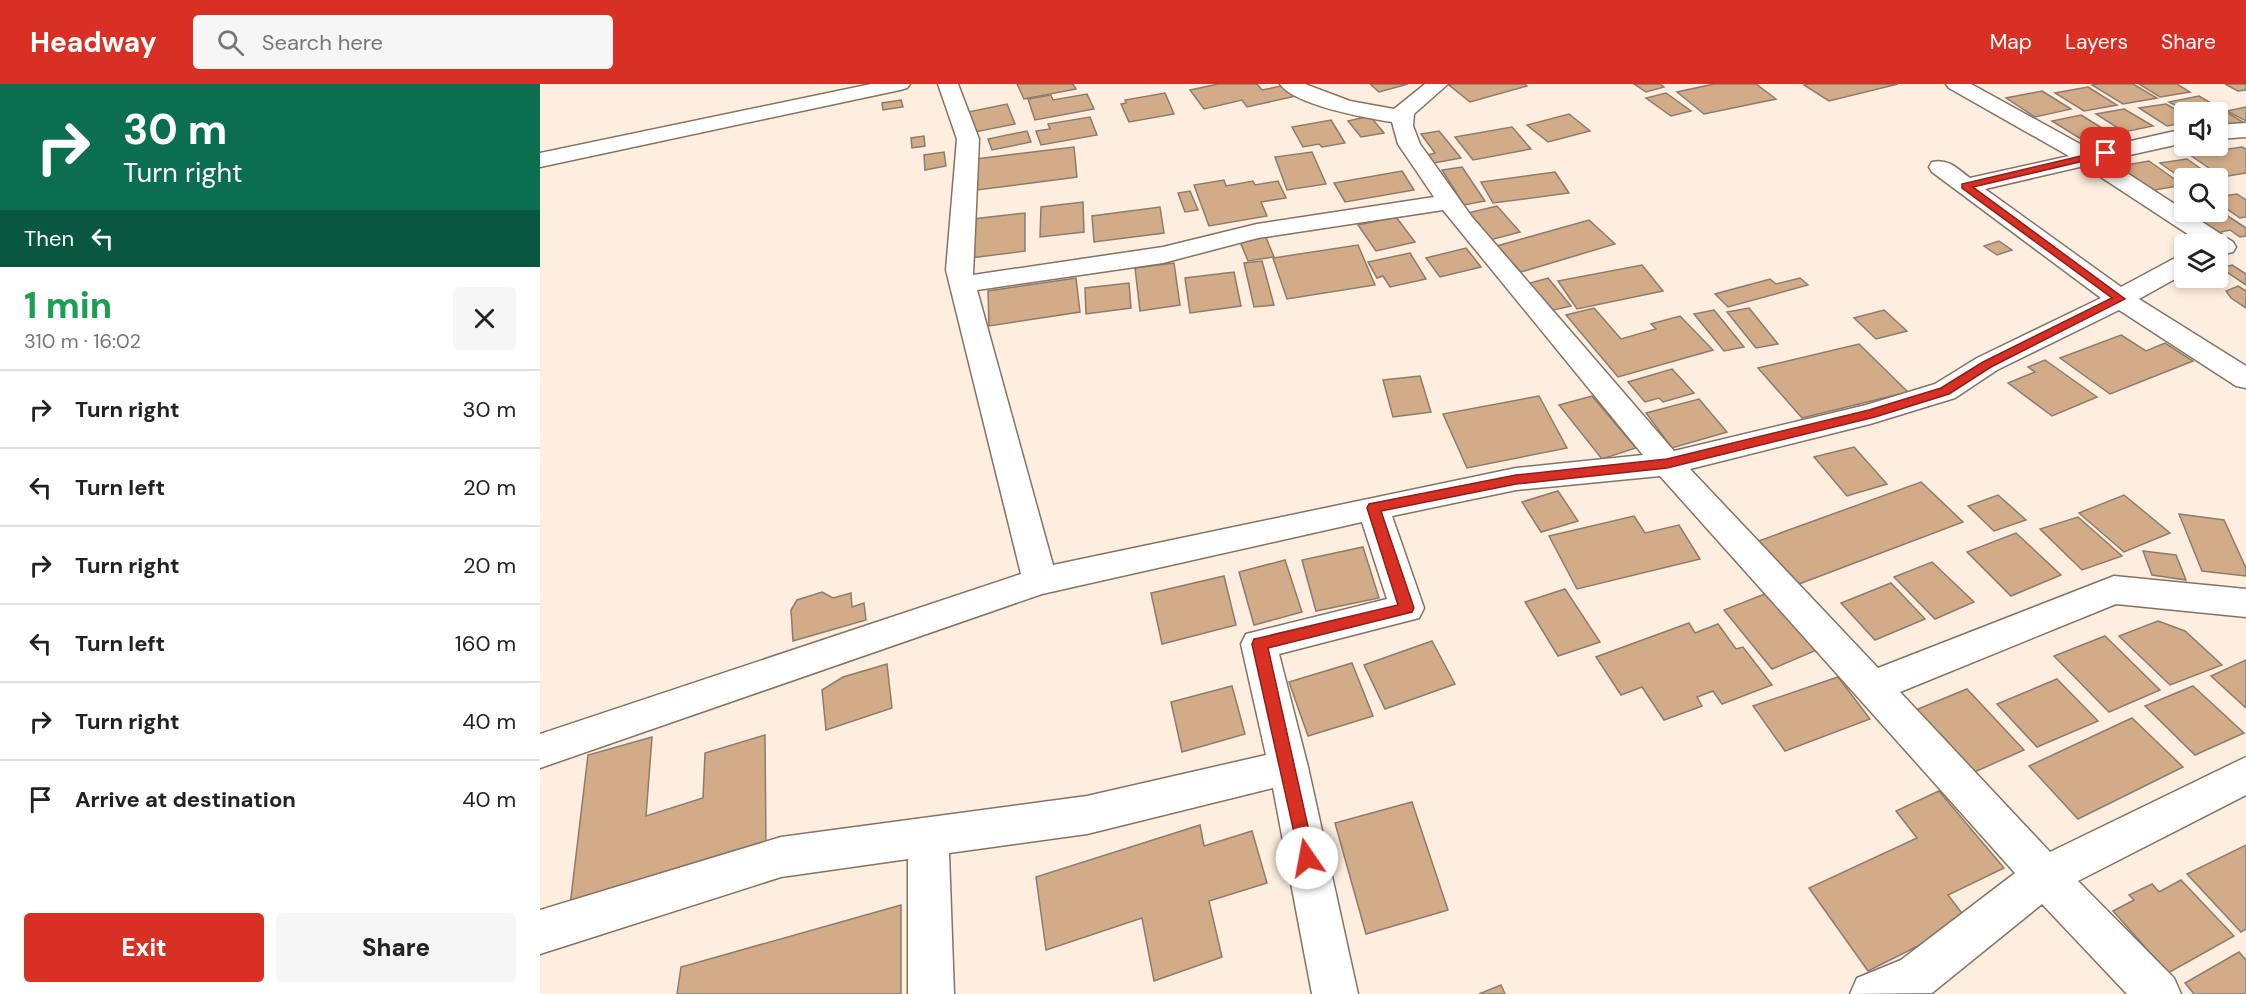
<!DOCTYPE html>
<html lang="en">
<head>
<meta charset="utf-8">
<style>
	body { margin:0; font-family:"DM Sans",sans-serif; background:#f6f6f6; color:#222; height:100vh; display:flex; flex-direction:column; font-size:22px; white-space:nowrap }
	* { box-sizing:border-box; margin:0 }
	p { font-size:20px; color:#767676 }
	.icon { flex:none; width:33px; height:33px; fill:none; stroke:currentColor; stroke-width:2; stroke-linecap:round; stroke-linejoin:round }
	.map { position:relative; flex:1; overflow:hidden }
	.panel { display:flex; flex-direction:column; background:#fff; width:540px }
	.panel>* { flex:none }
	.top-card { background:#0b6e4f; color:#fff; overflow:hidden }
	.tools { position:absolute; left:1634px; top:18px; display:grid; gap:12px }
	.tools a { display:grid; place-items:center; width:54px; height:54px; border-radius:6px; background:#fff; box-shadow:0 3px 9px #0003; font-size:30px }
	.pin { position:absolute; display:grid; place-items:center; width:51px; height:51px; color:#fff; margin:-26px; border-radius:12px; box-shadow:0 3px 9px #0006 }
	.me { position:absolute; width:66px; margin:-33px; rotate:348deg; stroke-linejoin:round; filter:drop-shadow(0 0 4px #0008) }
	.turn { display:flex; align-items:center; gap:21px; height:126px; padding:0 24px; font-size:27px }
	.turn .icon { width:78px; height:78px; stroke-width:2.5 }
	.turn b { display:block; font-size:42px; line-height:51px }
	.then { display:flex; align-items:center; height:57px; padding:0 24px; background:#0003; gap:12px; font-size:22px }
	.round { display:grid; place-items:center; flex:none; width:63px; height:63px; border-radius:6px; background:#f6f6f6 }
	.head { display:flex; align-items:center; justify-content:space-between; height:102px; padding:0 24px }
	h1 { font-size:36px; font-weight:800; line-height:45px; color:#1e9e55 }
	.action { display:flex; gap:12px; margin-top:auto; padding:12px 24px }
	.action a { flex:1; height:69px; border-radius:6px; background:#d93025; color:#fff; font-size:24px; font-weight:800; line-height:69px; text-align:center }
	.action a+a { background:#f6f6f6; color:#222 }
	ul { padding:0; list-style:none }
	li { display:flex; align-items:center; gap:18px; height:78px; padding:0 24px; border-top:2px solid #e0e0e0 }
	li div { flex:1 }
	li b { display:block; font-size:22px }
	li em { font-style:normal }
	header { display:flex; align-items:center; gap:36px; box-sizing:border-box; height:84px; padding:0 30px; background:#d93025; color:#fff }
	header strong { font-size:28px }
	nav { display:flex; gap:33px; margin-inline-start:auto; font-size:21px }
	.search { width:420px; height:54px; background:#f6f6f6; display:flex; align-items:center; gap:15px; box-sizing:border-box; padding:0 21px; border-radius:6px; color:#767676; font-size:22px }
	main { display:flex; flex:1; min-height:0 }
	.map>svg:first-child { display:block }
</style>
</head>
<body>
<header>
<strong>Headway</strong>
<div class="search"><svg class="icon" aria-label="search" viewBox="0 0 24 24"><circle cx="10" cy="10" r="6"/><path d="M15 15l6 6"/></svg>Search here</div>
<nav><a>Map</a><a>Layers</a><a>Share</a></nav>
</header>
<main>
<section class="panel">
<div class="top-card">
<div class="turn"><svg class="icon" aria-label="right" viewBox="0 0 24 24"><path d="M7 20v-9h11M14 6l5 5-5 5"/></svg><div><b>30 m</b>Turn right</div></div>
<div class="then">Then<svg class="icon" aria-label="left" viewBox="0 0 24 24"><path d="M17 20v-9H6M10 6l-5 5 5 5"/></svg></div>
</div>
<div class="head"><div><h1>1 min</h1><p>310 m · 16:02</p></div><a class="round"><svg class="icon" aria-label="close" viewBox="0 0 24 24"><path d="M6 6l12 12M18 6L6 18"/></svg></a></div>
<ul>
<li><svg class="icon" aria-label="right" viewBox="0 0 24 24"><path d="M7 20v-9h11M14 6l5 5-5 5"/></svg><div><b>Turn right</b></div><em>30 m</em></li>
<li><svg class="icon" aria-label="left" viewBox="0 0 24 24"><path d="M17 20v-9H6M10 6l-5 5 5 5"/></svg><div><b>Turn left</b></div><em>20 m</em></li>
<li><svg class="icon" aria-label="right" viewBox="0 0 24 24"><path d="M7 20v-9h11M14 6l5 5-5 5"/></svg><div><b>Turn right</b></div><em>20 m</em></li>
<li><svg class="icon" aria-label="left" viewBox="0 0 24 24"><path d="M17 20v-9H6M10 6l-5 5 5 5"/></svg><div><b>Turn left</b></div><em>160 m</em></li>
<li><svg class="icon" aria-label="right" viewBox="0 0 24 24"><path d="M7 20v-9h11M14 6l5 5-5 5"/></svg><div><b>Turn right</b></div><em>40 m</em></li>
<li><svg class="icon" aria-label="arrive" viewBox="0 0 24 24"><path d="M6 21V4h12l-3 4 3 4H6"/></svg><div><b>Arrive at destination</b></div><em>40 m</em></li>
</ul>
<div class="action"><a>Exit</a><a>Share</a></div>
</section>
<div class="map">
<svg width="1706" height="910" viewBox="0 0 1706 910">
	<rect width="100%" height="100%" fill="#feeedf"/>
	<!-- building -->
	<g fill="#d2ac89" stroke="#8e7b6b" stroke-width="1.5">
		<path d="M477,0H533L536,5L484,15Z"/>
		<path d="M678,0H717L722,6L746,1L756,12L707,23L702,16L664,25L650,6Z"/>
		<path d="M830,0H868L839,8Z"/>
		<path d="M913,0H985L987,2L930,18L909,1Z"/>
		<path d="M1094,0H1120L1124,3L1106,8Z"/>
		<path d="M1174,0H1216L1236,15L1164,30L1137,8Z"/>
		<path d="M1268,0H1358L1289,17L1264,1Z"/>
		<path d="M1558,0H1593L1617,14L1583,20L1552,1Z"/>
		<path d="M1599,0H1637L1650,8L1620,13Z"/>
		<path d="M1685,0H1706V6L1698,7Z"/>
		<path d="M1548,3L1577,21L1544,27L1515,9Z"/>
		<path d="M1502,7L1531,25L1495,33L1466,14Z"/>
		<path d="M625,9L634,30L589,38L581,20L586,19L585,16Z"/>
		<path d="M1126,9L1151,27L1131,32L1106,14Z"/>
		<path d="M547,10L554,25L495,36L488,15L511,11L513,16Z"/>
		<path d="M1659,12L1703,38L1685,41L1677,36V28L1660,26L1648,28L1629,18Z"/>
		<path d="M361,16L363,23L343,26L342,19Z"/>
		<path d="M467,20L475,40L435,48L428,28Z"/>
		<path d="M1626,20L1644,30V39L1627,42L1599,24Z"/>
		<path d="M1706,23V37L1687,27Z"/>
		<path d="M1584,25L1613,42L1584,48L1556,30Z"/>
		<path d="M1029,30L1050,47L1008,58L987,41Z"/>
		<path d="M1541,31L1578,54L1549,60L1512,37Z"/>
		<path d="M830,32L844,49L821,53L808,37Z"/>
		<path d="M550,33L557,51L501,61L496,47L510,45L508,40Z"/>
		<path d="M791,36L805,59L782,63L779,60L763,63L752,43Z"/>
		<path d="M972,43L991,65L933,76L915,53Z"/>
		<path d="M487,47L491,58L452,66L448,55Z"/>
		<path d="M899,47L921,74L894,79L888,71L895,69L881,50Z"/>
		<path d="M384,52L385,62L372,64L371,54Z"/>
		<path d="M534,63L537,93L437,106L436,75Z"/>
		<path d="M1702,63L1706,65V89L1682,93L1650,71Z"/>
		<path d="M404,68L406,82L385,86L384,71Z"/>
		<path d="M772,68L786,100L747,106L735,73Z"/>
		<path d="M1647,75L1674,94H1644V96L1620,79Z"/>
		<path d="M1609,77L1643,101L1609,107L1575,83Z"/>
		<path d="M922,83L945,117L924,121L902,86Z"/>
		<path d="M862,87L874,106L805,118L794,99Z"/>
		<path d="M1015,88L1029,109L953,119L941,98Z"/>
		<path d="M684,96L686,102L713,97L715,101L738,97L746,114L721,118L727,132L669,142L654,101Z"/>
		<path d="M650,107L658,126L645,128L638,109Z"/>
		<path d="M1697,110L1706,116V133L1700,134L1677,118V113Z"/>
		<path d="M543,118L544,148L500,153L501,123Z"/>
		<path d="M1644,119V128H1677V125L1706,144V152L1700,153L1690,146L1672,150L1632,121Z"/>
		<path d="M957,122L980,148L950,156L928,129Z"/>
		<path d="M620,123L624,149L554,158L552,132Z"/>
		<path d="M485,129V167L431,174L433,135Z"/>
		<path d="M856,133L875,158L836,167L818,141Z"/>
		<path d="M1049,136L1075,160L981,188L957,162Z"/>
		<path d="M725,151L734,173L708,177L699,155Z"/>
		<path d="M1459,157L1472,166L1457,171L1444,162Z"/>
		<path d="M818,161L835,201L747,215L733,174Z"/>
		<path d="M926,164L941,183L900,193L886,174Z"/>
		<path d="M870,169L886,195L850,203L843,192L837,194L828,178Z"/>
		<path d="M722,177L734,221L714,223L704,179Z"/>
		<path d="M634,179L640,221L600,227L595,184Z"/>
		<path d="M1102,181L1123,207L1037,225L1018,197Z"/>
		<path d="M1692,181L1706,190V201L1681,184Z"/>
		<path d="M694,188L701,222L650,229L645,194Z"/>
		<path d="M536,194L540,228L449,242L448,207Z"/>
		<path d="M1008,194L1031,222L1009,227L987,200Z"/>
		<path d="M1260,194L1268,201L1188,223L1175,210L1230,195L1236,200Z"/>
		<path d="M589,199L591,224L546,230L545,204Z"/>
		<path d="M1698,202L1706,207V224L1691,214L1686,207Z"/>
		<path d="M1054,224L1081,255L1116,245L1111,240L1140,232L1173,266L1078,293L1026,231Z"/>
		<path d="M1209,224L1238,260L1216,264L1187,228Z"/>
		<path d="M1174,226L1204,263L1184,267L1154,230Z"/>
		<path d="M1344,226L1367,247L1336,255L1314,234Z"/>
		<path d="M1581,251L1606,267L1625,259L1653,277L1570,310L1520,274Z"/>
		<path d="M1319,260L1368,308L1262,334L1218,284Z"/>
		<path d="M1505,276L1557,313L1512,332L1468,299L1495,288L1488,283Z"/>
		<path d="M1132,285L1154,309L1123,318L1119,314L1105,318L1088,298Z"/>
		<path d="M880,292L891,328L853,333L843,296Z"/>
		<path d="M999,312L1027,364L927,384L903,330Z"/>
		<path d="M1052,312L1096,364L1062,375L1019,321Z"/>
		<path d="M1159,315L1187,348L1132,364L1106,329Z"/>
		<path d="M1314,363L1347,400L1307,412L1274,373Z"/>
		<path d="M1381,398L1423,438L1251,503L1213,459Z"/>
		<path d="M1018,407L1038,437L1001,448L982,418Z"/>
		<path d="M1458,411L1486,436L1454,447L1428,422Z"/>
		<path d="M1584,411L1630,449L1584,468L1539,429Z"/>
		<path d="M1639,430L1684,436L1706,484V492L1662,487Z"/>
		<path d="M1094,432L1105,449L1139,441L1160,475L1037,505L1009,452Z"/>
		<path d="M1538,433L1582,472L1542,486L1500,445Z"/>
		<path d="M1476,449L1521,491L1471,512L1427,468Z"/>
		<path d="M823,463L839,514L776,527L762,476Z"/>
		<path d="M1603,467L1636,471L1646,496L1612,491Z"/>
		<path d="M745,476L762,528L714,541L699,488Z"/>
		<path d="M1392,478L1434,518L1395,535L1354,493Z"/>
		<path d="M684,492L696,541L622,560L611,509Z"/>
		<path d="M1351,499L1385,535L1335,556L1301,519Z"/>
		<path d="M1025,505L1060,558L1018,572L985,518Z"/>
		<path d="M282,508L293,514L311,509L312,523L324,519L326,536L253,557L251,526L257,516Z"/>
		<path d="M1230,508L1279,565L1232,585L1184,526Z"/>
		<path d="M1618,537L1645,547L1682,581L1630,601L1579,552Z"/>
		<path d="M1149,539L1155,549L1178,540L1196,565L1203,563L1232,601L1182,620L1173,607L1157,613L1162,622L1124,636L1102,603L1081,611L1056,573Z"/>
		<path d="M1565,552L1620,606L1569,628L1514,572Z"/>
		<path d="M892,557L915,600L845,625L824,581Z"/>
		<path d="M1706,576V624L1671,592Z"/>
		<path d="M812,579L833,632L768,652L749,598Z"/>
		<path d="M347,580L352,624L286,646L282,606L303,593Z"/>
		<path d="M1298,593L1330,635L1245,667L1213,622Z"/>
		<path d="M1517,595L1558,637L1497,663L1457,620Z"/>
		<path d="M692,602L705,650L642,668L631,618Z"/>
		<path d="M1653,602L1704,649L1655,671L1605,622Z"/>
		<path d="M1427,605L1484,666L1423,693L1368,629Z"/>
		<path d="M1592,634L1643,683L1538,735L1489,682Z"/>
		<path d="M225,651L226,765L29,830L48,671L112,653L106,732L163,714L165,669Z"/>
		<path d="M1399,707L1464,784L1408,811L1428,837L1328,887L1269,804L1377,754L1356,727Z"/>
		<path d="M872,718L908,826L826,850L795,739Z"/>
		<path d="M660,741L664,762L712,747L727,799L669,817L682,873L614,897L602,834L506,866L496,793Z"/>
		<path d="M1706,761V845L1701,848L1647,790Z"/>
		<path d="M1641,796L1694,852L1628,889L1573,827L1594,816L1589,811L1612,800L1619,808Z"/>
		<path d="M361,821V910H137L141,883Z"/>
		<path d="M1699,868L1706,876V910H1654L1645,899Z"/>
		<path d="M961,901L965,910H939Z"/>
	</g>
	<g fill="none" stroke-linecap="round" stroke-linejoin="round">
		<defs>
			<g id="street">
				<path d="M331,0H370L367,4L360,6L0,83V69Z"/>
				<path d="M398,0H418L439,55L433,191L623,163L717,140L894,113L858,60L852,38C826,34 754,21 740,0H765L810,17L854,25L885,0H908L874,30L873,42L880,60L932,133L1134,367L1326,321L1395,300L1437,274L1561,214L1392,88L1389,83L1392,78C1408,74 1418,85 1430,94L1529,72L1409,4L1406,0H1431L1551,66L1644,45V59L1567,76L1693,158L1696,163L1693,168L1684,170L1677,169V160H1663L1544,82L1445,105L1581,203L1635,174L1644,171V190L1599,215L1706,282V304L1696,302L1579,226L1457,286L1415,314L1330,340L1150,385L1338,584L1574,492L1706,505V533L1576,520L1360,608L1510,768L1706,673V711L1538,797L1634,894L1641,910H1587L1502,820L1392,909L1310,910L1317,894L1361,876L1475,789L1120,392L976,406L852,432L884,524L879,534L739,570L768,683L818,910H772L733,704L547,750L409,769L414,910H368V775L241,793L0,870V826L241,753L547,712L726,671L701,560L706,550L847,515L822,438L502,510L0,684V650L481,490L406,186L417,55ZM903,126L1103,371L976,384L513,481L437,206L623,179L718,154Z"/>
				<path d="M1706,39V53L1677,55V41Z"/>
			</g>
		</defs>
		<!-- street casing -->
		<use href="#street" stroke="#847262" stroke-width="3"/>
		<!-- street -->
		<use href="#street" fill="#fff" fill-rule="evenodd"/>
	</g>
	<!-- route -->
	<path fill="#d93025" stroke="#8d1f18" stroke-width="1.5" d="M1566,66L1571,69L1569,71L1433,103L1585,215L1451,283L1409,310L1335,333L1127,384L976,400L841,427L874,524L872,528L728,564L775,774L773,780L767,782L761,780L712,560L714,555L719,554L858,521L827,424L829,420L976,391L1127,375L1329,326L1401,304L1443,278L1572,214L1422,104V100Z"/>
</svg>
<div class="tools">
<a><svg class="icon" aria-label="sound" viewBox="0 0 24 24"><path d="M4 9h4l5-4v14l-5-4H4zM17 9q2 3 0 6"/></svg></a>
<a><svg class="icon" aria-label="search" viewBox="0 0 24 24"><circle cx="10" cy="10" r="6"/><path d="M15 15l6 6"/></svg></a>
<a><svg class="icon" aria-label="layers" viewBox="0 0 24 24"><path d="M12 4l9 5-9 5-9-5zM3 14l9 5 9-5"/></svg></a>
</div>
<div class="pin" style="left:1566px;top:69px;background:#d93025"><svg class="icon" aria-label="arrive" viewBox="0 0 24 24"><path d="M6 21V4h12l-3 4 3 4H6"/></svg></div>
<svg class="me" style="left:767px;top:774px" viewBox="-20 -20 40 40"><circle r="19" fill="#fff"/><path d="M0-13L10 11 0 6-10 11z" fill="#d93025"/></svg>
</div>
</main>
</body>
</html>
